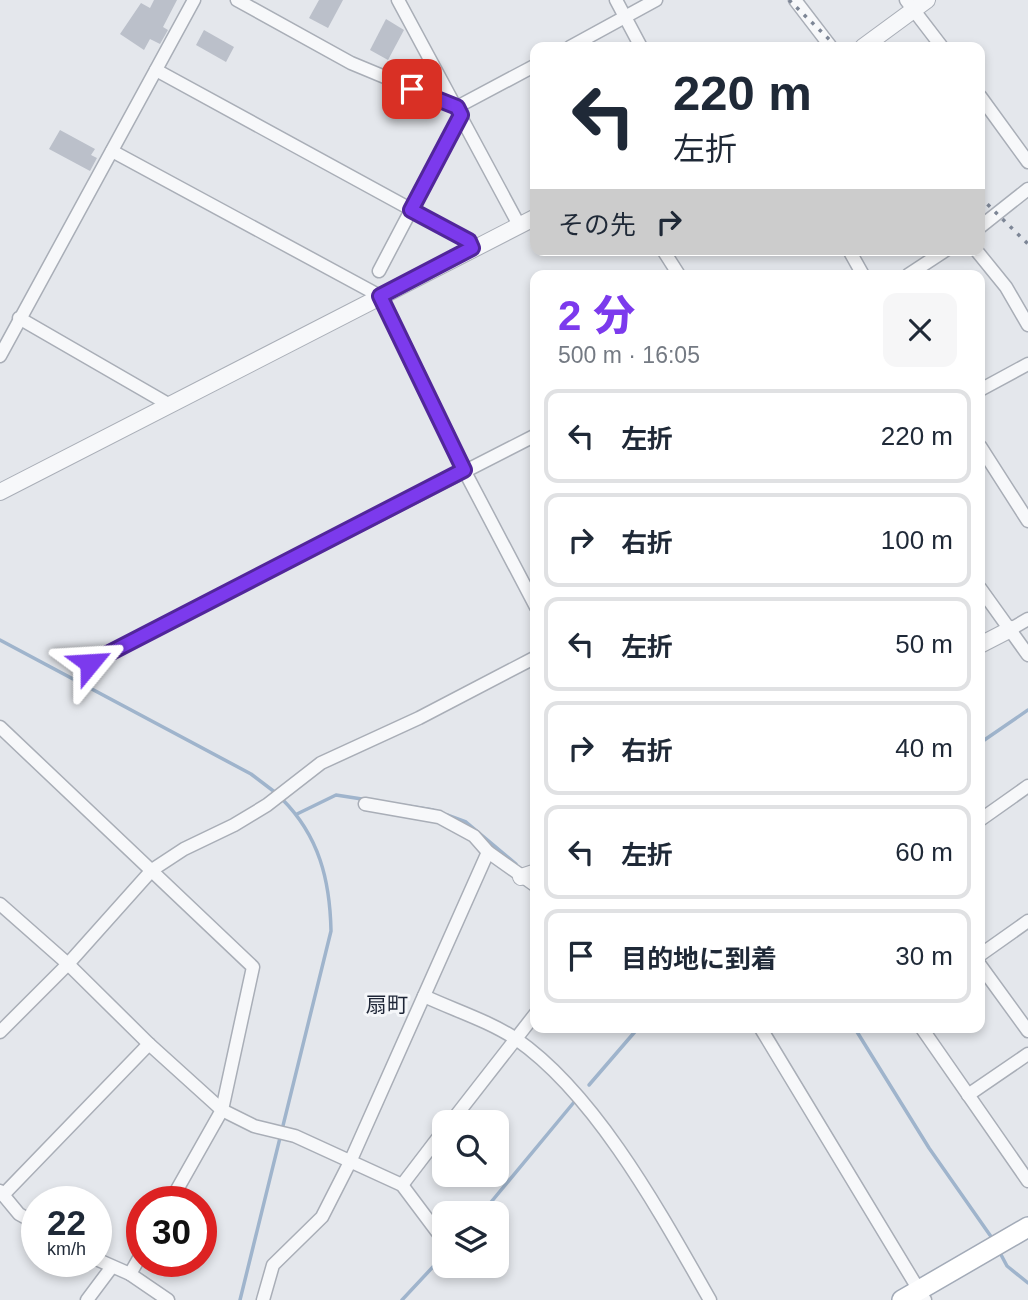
<!DOCTYPE html>
<html lang="ja">
<head>
<meta charset="utf-8">
<style>
	body { margin:0; font-family:Arial,"Noto Sans JP",sans-serif; background:#f6f6f7; color:#1f2937; height:100vh; display:flex; flex-direction:column; font-size:26px; white-space:nowrap }
	* { box-sizing:border-box; margin:0 }
	p { font-size:23px; color:#747a83 }
	.icon { flex:none; width:38px; height:38px; fill:none; stroke:currentColor; stroke-width:2; stroke-linecap:round; stroke-linejoin:round }
	.map { position:relative; flex:1; overflow:hidden }
	.details { position:absolute; left:530px; top:270px; width:455px; height:763px; display:flex; flex-direction:column; background:#fff; border-radius:14px; box-shadow:0 4px 10px #0003 }
	.details>* { flex:none }
	.top-card { position:absolute; left:530px; top:42px; width:455px; height:214px; border-radius:14px; box-shadow:0 4px 10px #0003; background:#fff; color:#1f2937; overflow:hidden }
	.controls { position:absolute; left:432px; top:1110px; display:grid; gap:14px }
	.controls a { display:grid; place-items:center; width:77px; height:77px; border-radius:14px; background:#fff; box-shadow:0 4px 10px #0003; font-size:35px }
	.speed { position:absolute; left:21px; top:1186px; display:flex; gap:14px; font-size:35px; font-weight:700; text-align:center }
	.speed>* { display:grid; place-content:center; width:91px; height:91px; border-radius:50%; background:#fff; box-shadow:0 4px 10px #0003; line-height:1 }
	.speed small { font-size:18px; font-weight:400 }
	.speed .limit { border:10px solid #d22; background:#fff; color:#111 }
	.pin { position:absolute; display:grid; place-items:center; width:60px; height:60px; color:#fff; margin:-30px; border-radius:14px; box-shadow:0 4px 10px #0006 }
	.me { position:absolute; width:77px; margin:-38px; rotate:63deg; stroke-linejoin:round; filter:drop-shadow(0 0 5px #0008) }
	.turn { display:flex; align-items:center; gap:24px; height:147px; padding:0 28px; font-size:32px }
	.turn .icon { width:91px; height:91px; stroke-width:2.5 }
	.turn b { display:block; font-size:49px; line-height:60px }
	.then { display:flex; align-items:center; height:66px; padding:0 28px; background:#0003; gap:14px; font-size:26px }
	.round { display:grid; place-items:center; flex:none; width:74px; height:74px; border-radius:14px; background:#f6f6f7 }
	.summary { display:flex; align-items:center; justify-content:space-between; height:119px; padding:0 28px }
	h1 { font-size:42px; font-weight:800; line-height:52px; color:#7c3aed }
	ul { padding:0; list-style:none }
	li { display:flex; align-items:center; gap:21px; height:94px; margin:0 14px 10px; padding:0 14px; border:4px solid #e0e1e3; border-radius:14px }
	li div { flex:1 }
	li b { display:block; font-size:26px }
	li em { font-style:normal }
	.map>svg:first-child { display:block }
</style>
</head>
<body>
<div class="map">
<svg width="1028" height="1300" viewBox="0 0 1028 1300">
	<rect width="100%" height="100%" fill="#e4e7ec"/>
	<g fill="none" stroke-linecap="round" stroke-linejoin="round">
		<!-- stream -->
		<g stroke="#9fb4cc" stroke-width="3.5">
			<path d="M0,640L251,774L276,793"/>
			<path d="M980,743L1028,710"/>
			<path d="M297,814L336,795L433,810"/>
			<path d="M447,815L466,822L516,864"/>
			<path d="M854,1027L929,1148L992,1238"/>
			<path d="M589,1085L639,1027"/>
			<path d="M482,1213L575,1101"/>
			<path d="M999,1251L1007,1266L1028,1283"/>
			<path d="M240,1300L331,931C330,880 319,836 282,799"/>
			<path d="M402,1300L444,1255"/>
		</g>
	</g>
	<!-- building -->
	<g fill="#bbc0ca">
		<path d="M154,0H177L163,27L168,30L160,44L150,39L144,50L120,34L141,3L150,8Z"/>
		<path d="M319,0H343L328,28L309,18Z"/>
		<path d="M386,19L404,30L388,60L370,50Z"/>
		<path d="M204,30L234,47L226,62L196,45Z"/>
		<path d="M60,130L95,149L91,155L97,158L90,171L49,149Z"/>
	</g>
	<g fill="none" stroke-linecap="round" stroke-linejoin="round">
		<defs>
			<g id="minor">
				<path d="M237,0L351,63L457,107L536,65"/>
				<path d="M398,0L519,225"/>
				<path d="M616,0L641,47"/>
				<path d="M795,0L831,47"/>
				<path d="M906,0L942,47"/>
				<path d="M570,47L656,0"/>
				<path d="M156,70L469,241L472,248"/>
				<path d="M980,96L1028,162"/>
				<path d="M112,151L380,296L464,470L536,607"/>
				<path d="M980,227L1028,189"/>
				<path d="M663,250L679,275"/>
				<path d="M849,250L863,275"/>
				<path d="M976,250L1006,287L1028,325"/>
				<path d="M379,271L461,115"/>
				<path d="M908,275L946,250"/>
				<path d="M19,318L168,404"/>
				<path d="M0,356L194,0"/>
				<path d="M980,390L1028,364"/>
				<path d="M980,446L1028,521"/>
				<path d="M980,588L1028,655"/>
				<path d="M1011,629L1028,619"/>
				<path d="M90,663L536,435"/>
				<path d="M0,727L253,967L222,1110L170,1202"/>
				<path d="M365,804L439,817L474,836L488,852L536,886"/>
				<path d="M980,820L1028,786"/>
				<path d="M0,904L68,964L149,1044L222,1110L254,1126L295,1136L402,1185L444,1241"/>
				<path d="M980,955L1028,921"/>
				<path d="M980,965L1028,1031"/>
				<path d="M424,996C454,1010 489,1021 516,1039C597,1095 662,1216 710,1300"/>
				<path d="M760,1027L925,1300"/>
				<path d="M921,1027L1028,1181"/>
				<path d="M0,1032L68,964L152,870L184,849L234,825L267,805L321,763L419,718L536,657"/>
				<path d="M968,1095L1028,1054"/>
				<path d="M451,1122L536,1013"/>
				<path d="M402,1185L444,1130"/>
				<path d="M0,1191L19,1214L37,1224"/>
				<path d="M3,1195L149,1044"/>
				<path d="M96,1259L130,1274L168,1300"/>
				<path d="M130,1274L142,1253"/>
				<path d="M87,1300L111,1268"/>
				<path d="M263,1300L273,1265L322,1217L350,1162L488,852"/>
			</g>
			<g id="tertiary">
				<path d="M863,47L927,0"/>
				<path d="M0,492L536,217"/>
				<path d="M980,645L1011,629"/>
				<path d="M521,877L536,872"/>
			</g>
			<path id="primary" d="M902,1300L1028,1227"/>
		</defs>
		<!-- minor casing -->
		<use href="#minor" stroke="#a9aeb7" stroke-width="15"/>
		<!-- tertiary casing -->
		<use href="#tertiary" stroke="#a9aeb7" stroke-width="18"/>
		<!-- primary casing -->
		<use href="#primary" stroke="#a3abb8" stroke-width="22"/>
		<!-- minor -->
		<use href="#minor" stroke="#f7f8fa" stroke-width="12"/>
		<!-- tertiary -->
		<use href="#tertiary" stroke="#f7f8fa" stroke-width="16"/>
		<!-- primary -->
		<use href="#primary" stroke="#fff" stroke-width="19"/>
		<!-- rail -->
		<g stroke="#7d8696" stroke-width="3.5" stroke-dasharray="3.5 7" stroke-linecap="butt">
			<path d="M789,0L837,47"/>
			<path d="M980,197L1028,244"/>
		</g>
	</g>
	<g fill="none" stroke-linecap="round" stroke-linejoin="round">
		<defs>
			<path id="route" d="M90,663L464,470L380,296L472,248L469,241L411,210L461,115L457,107L412,89"/>
		</defs>
		<!-- route casing -->
		<use href="#route" stroke="#51269a" stroke-width="18"/>
		<!-- route -->
		<use href="#route" stroke="#7c3aed" stroke-width="12"/>
	</g>
	<g text-anchor="middle" dominant-baseline="central" stroke-width="6" stroke-linejoin="round" paint-order="stroke">
		<!-- quarter labels -->
		<g font-size="21" fill="#1d2536" stroke="#f4f6f9">
			<text x="387" y="1004">扇町</text>
		</g>
	</g>
</svg>
<div class="controls">
<a><svg class="icon" aria-label="search" viewBox="0 0 24 24"><circle cx="10" cy="10" r="6"/><path d="M15 15l6 6"/></svg></a>
<a><svg class="icon" aria-label="layers" viewBox="0 0 24 24"><path d="M12 4l9 5-9 5-9-5zM3 14l9 5 9-5"/></svg></a>
</div>
<div class="speed"><div>22<small>km/h</small></div><div class="limit">30</div></div>
<div class="pin" style="left:412px;top:89px;background:#d93025"><svg class="icon" aria-label="arrive" viewBox="0 0 24 24"><path d="M6 21V4h12l-3 4 3 4H6"/></svg></div>
<svg class="me" style="left:90px;top:663px" viewBox="-20 -20 40 40"><path d="M0-17L14 15 0 8-14 15z" fill="#7c3aed" stroke="#fff" stroke-width="4"/></svg>
<div class="top-card">
<div class="turn"><svg class="icon" aria-label="left" viewBox="0 0 24 24"><path d="M17 20v-9H6M10 6l-5 5 5 5"/></svg><div><b>220 m</b>左折</div></div>
<div class="then">その先<svg class="icon" aria-label="right" viewBox="0 0 24 24"><path d="M7 20v-9h11M14 6l5 5-5 5"/></svg></div>
</div>
<section class="details">
<div class="summary"><div><h1>2 分</h1><p>500 m · 16:05</p></div><a class="round"><svg class="icon" aria-label="close" viewBox="0 0 24 24"><path d="M6 6l12 12M18 6L6 18"/></svg></a></div>
<ul>
<li><svg class="icon" aria-label="left" viewBox="0 0 24 24"><path d="M17 20v-9H6M10 6l-5 5 5 5"/></svg><div><b>左折</b></div><em>220 m</em></li>
<li><svg class="icon" aria-label="right" viewBox="0 0 24 24"><path d="M7 20v-9h11M14 6l5 5-5 5"/></svg><div><b>右折</b></div><em>100 m</em></li>
<li><svg class="icon" aria-label="left" viewBox="0 0 24 24"><path d="M17 20v-9H6M10 6l-5 5 5 5"/></svg><div><b>左折</b></div><em>50 m</em></li>
<li><svg class="icon" aria-label="right" viewBox="0 0 24 24"><path d="M7 20v-9h11M14 6l5 5-5 5"/></svg><div><b>右折</b></div><em>40 m</em></li>
<li><svg class="icon" aria-label="left" viewBox="0 0 24 24"><path d="M17 20v-9H6M10 6l-5 5 5 5"/></svg><div><b>左折</b></div><em>60 m</em></li>
<li><svg class="icon" aria-label="arrive" viewBox="0 0 24 24"><path d="M6 21V4h12l-3 4 3 4H6"/></svg><div><b>目的地に到着</b></div><em>30 m</em></li>
</ul>
</section>
</div>
</body>
</html>
